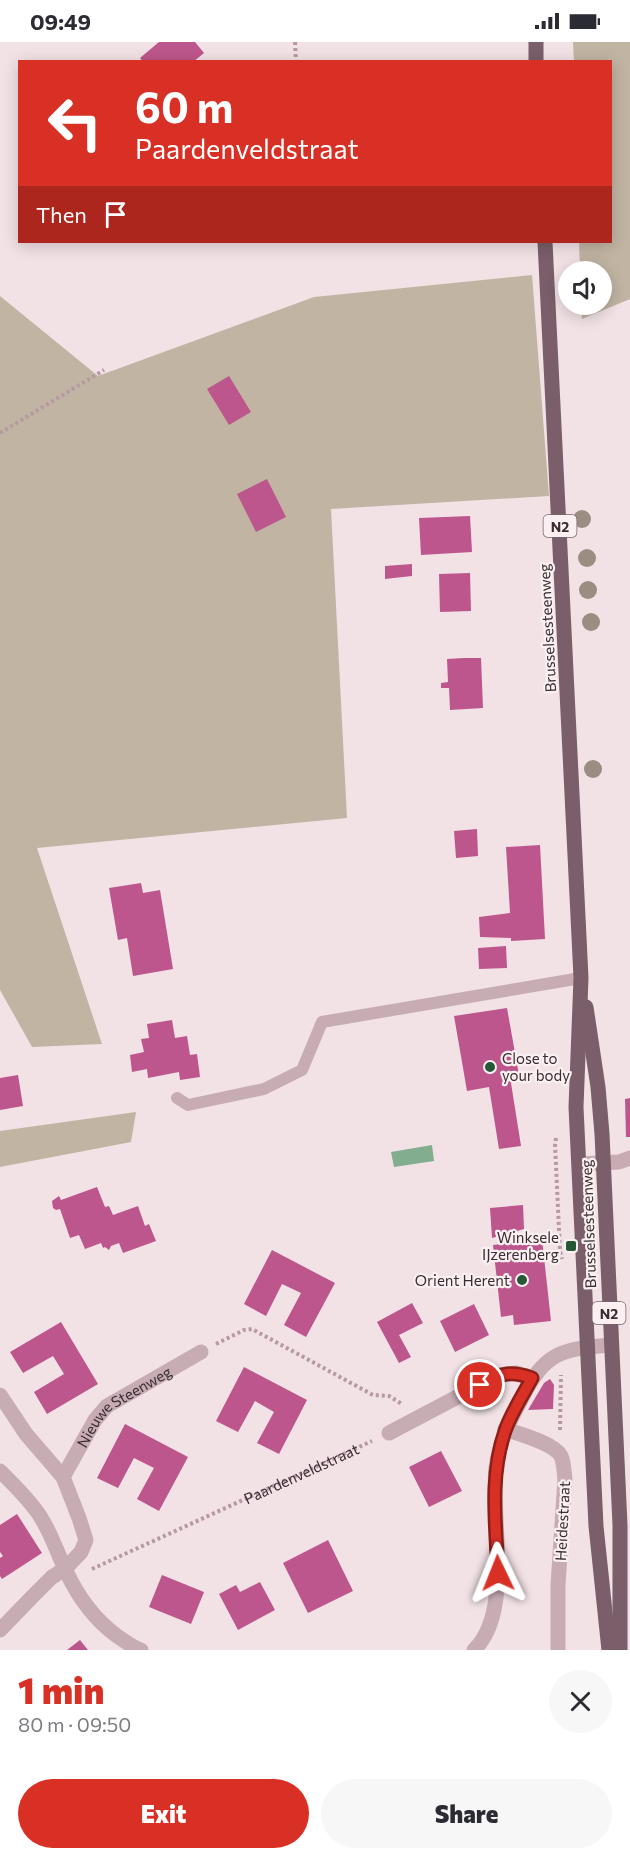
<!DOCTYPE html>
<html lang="en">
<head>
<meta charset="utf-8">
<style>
	body { margin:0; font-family:Commissioner,sans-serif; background:#f7f7f7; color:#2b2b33; height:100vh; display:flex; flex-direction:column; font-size:22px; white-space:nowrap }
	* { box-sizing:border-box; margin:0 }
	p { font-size:20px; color:#7c7c81 }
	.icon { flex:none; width:33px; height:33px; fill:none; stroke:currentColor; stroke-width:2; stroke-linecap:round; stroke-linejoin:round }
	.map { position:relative; height:1608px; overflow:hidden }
	.drawer { display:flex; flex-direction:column; background:#fff; flex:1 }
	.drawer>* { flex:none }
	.hud { position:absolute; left:18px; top:18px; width:594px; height:183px; border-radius:0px; box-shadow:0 3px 15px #0003; background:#d93025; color:#fff; overflow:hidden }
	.fabs { position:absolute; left:558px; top:219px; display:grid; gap:12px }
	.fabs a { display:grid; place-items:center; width:54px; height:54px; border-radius:50%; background:#fff; box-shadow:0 3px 15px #0003; font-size:30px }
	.pin { position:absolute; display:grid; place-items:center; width:51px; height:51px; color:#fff; margin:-26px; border:3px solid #fff; border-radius:50%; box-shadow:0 2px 6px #0007 }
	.me { position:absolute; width:66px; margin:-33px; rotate:358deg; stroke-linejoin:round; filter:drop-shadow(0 0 4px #0008) }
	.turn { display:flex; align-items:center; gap:21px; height:126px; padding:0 18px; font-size:27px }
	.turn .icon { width:78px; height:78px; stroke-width:2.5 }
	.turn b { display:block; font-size:42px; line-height:51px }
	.then { display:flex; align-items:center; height:57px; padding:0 18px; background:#0003; gap:12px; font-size:22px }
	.round { display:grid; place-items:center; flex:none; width:63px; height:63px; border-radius:32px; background:#f7f7f7 }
	.overview { display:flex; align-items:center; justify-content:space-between; height:102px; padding:0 18px }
	h1 { font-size:36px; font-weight:800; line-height:45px; color:#d93025 }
	.cta { display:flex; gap:12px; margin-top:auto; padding:12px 18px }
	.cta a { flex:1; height:69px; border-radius:36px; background:#d93025; color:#fff; font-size:24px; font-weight:800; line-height:69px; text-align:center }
	.cta a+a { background:#f7f7f7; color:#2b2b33 }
	.status { display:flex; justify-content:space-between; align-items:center; height:42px; padding:0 30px; background:#fff; direction:ltr }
	.status svg { height:16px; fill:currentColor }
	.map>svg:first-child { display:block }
</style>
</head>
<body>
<div class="status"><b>09:49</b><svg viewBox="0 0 49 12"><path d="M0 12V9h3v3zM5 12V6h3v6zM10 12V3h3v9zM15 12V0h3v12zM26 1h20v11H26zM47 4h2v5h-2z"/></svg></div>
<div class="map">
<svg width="630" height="1608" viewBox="0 0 630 1608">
	<rect width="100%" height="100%" fill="#f2e2e6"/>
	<!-- green -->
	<g fill="#c1b4a3">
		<path d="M573,0H630V257L582,277L581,263L602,262V230L580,229L579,200H610V20L574,19Z"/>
		<path d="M532,233L549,454L331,467L347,776L37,806L102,1002L32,1005L0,948V254L98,334L314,255Z"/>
		<path d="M136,1070L131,1100L0,1125V1089Z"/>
	</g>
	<!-- water -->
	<path fill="#83ad8f" d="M432,1103L434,1119L394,1125L391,1110Z"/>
	<!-- building -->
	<g fill="#bd568c">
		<path d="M159,0H195L204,11L193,20H143L140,16Z"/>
		<path d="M229,334L251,370L229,383L207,347Z"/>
		<path d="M267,437L286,475L256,490L237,452Z"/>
		<path d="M470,474L472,510L421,513L419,476Z"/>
		<path d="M412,522V534L385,537V524Z"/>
		<path d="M470,531L471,569L440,570L439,532Z"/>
		<path d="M464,616H481L483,666L450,668L449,646H441V641L448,640L447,617Z"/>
		<path d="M477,787L478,814L456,816L454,789Z"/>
		<path d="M540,803L545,897L511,899V896L480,895L479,875L510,871L506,805Z"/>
		<path d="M141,841L143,851L160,848L173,927L133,934L127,896L118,898L109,846Z"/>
		<path d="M506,904L507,926L479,927L478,906Z"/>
		<path d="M507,966L520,1039L511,1041L521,1104L499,1107L489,1045L467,1049L454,974Z"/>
		<path d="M172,978L175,996L187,994L190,1013L197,1012L200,1035L180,1038L179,1030L148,1036L147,1027L132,1030L130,1013L144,1010L141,997L149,996L147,982Z"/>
		<path d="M18,1033L23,1064L0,1068V1036Z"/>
		<path d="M630,1056V1095H626L625,1057Z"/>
		<path d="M97,1145L105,1165L109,1164L113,1173L138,1164L145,1184L149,1182L156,1199L123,1211L119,1201L111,1204L109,1208L105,1205L103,1206L101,1201L85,1207L79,1193L70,1196L60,1167L56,1168L53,1166L52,1159L59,1154L61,1158Z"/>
		<path d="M523,1163L524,1187L492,1196L490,1166Z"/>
		<path d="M542,1197L551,1279L514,1283L513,1273L501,1275L493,1203Z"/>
		<path d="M272,1208L335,1241L306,1295L284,1283L301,1251L282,1242L266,1274L244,1262Z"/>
		<path d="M412,1261L423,1281L399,1293L411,1315L399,1321L377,1280Z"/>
		<path d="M474,1262L489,1293L455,1310L440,1279Z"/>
		<path d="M61,1280L98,1342L47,1372L34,1350L64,1332L53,1314L23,1331L10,1310Z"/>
		<path d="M244,1325L307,1358L279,1412L257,1401L274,1370L255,1359L238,1390L216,1379Z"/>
		<path d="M550,1337L554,1343L553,1367L528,1368L544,1341Z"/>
		<path d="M125,1382L188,1415L159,1469L137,1457L154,1426L134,1416L118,1446L97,1436Z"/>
		<path d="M441,1409L462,1449L429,1465L409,1425Z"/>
		<path d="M17,1472L42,1511L2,1537L0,1534V1516L3,1514L0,1510V1483Z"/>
		<path d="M328,1498L353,1549L308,1571L283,1521Z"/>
		<path d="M162,1533L204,1550L191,1582L149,1565Z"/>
		<path d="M260,1540L275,1568L238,1588L219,1552L236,1543L240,1550Z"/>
		<path d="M80,1598L88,1608H67Z"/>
	</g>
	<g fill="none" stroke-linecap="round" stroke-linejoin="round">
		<!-- path -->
		<g stroke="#b699a3" stroke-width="4" stroke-dasharray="3 3" stroke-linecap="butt">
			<path d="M295,0L296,20"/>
			<path d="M0,391L104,328"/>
			<path d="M556,1096L555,1102L560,1209L562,1217"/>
			<path d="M216,1302L244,1288L252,1287L373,1353L389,1354L402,1362"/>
			<path d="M560,1388L561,1333"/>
			<path id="s1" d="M92,1527L372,1399"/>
		</g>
		<!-- service -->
		<path stroke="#c7acb4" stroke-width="12" d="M177,1056L188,1063L264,1047L302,1028L322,980L581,936"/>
		<!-- minor -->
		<g stroke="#c7acb4" stroke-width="15">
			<path d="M579,1122L619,1120L630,1116"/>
			<path d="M0,1353L26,1392L63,1435L79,1476L86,1498L81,1510L65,1527L52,1535L32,1555L0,1588"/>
			<path d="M505,1387C519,1392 554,1401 561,1414C564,1421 564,1430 565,1437L558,1543V1608"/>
			<path d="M389,1391L499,1333L516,1331L532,1336"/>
			<path d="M0,1429C14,1443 29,1457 40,1474C51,1491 57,1510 66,1529C78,1555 94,1577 117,1594C125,1599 132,1605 141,1608"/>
			<path id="s2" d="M63,1435L95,1378L107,1364L201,1310"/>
			<path d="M474,1608C514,1569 490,1477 496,1426C499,1401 509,1380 521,1358C545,1310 560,1307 611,1303"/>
		</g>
		<!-- primary -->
		<g stroke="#7a5f6b" stroke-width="15">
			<path d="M536,0V20"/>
			<path d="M545,200L581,936L576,1065L596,1484L609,1608"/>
			<path d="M586,965L598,1045L602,1092L620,1483V1608"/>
		</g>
	</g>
	<!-- trees -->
	<g fill="#9c8d83">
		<circle cx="582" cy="477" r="9"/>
		<circle cx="587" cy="516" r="9"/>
		<circle cx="588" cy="548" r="9"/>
		<circle cx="591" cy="580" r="9"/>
		<circle cx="593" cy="727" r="9"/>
	</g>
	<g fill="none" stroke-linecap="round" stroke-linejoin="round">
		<defs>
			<path id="route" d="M480,1343C500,1332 509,1328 532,1336C523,1353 511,1371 505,1389C489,1435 496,1484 498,1531"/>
		</defs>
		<!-- route casing -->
		<use href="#route" stroke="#8d1f18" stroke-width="15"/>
		<!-- route -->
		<use href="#route" stroke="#d93025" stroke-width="10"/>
	</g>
	<!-- markers -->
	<g fill="#255834" stroke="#faeff1" stroke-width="2">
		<circle cx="490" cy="1025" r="6"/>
		<rect x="565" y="1198" width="12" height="12" rx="3"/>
		<circle cx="522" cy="1238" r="6"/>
	</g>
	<g text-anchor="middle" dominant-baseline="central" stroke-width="4.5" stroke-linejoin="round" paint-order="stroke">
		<!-- shield labels -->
		<g fill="#faeff1" stroke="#73666b" stroke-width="1.5">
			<rect x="543.5" y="473" width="33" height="22" rx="4.5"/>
			<rect x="592.5" y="1260" width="33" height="22" rx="4.5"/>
		</g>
		<g font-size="14" font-weight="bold" fill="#392c32">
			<text x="560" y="484">N2</text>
			<text x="609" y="1271">N2</text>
		</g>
		<!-- street labels -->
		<g font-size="15" fill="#392c32" stroke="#faeff1">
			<text transform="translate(547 586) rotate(-93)">Brusselsesteenweg</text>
			<text transform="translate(588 1182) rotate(-92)">Brusselsesteenweg</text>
			<text stroke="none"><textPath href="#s2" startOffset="96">Nieuwe Steenweg</textPath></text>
			<text stroke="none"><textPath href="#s1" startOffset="230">Paardenveldstraat</textPath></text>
			<text transform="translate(562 1479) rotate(-87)">Heidestraat</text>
		</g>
		<!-- poi labels -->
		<g font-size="15" fill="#392c32" stroke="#faeff1" text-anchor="end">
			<text x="502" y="1016" text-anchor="start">Close to<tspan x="502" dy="17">your body</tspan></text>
			<text x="559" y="1195">Winksele<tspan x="559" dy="17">IJzerenberg</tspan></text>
			<text x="510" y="1238">Orient Herent</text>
		</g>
	</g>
</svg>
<div class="fabs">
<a><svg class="icon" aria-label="sound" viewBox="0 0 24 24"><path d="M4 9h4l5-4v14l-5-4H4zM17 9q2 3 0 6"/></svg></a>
</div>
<div class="pin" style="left:480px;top:1343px;background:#d93025"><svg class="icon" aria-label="arrive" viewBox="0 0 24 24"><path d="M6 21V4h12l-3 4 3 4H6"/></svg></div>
<svg class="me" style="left:498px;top:1531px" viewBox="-20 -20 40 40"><path d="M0-17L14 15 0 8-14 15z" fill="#d93025" stroke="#fff" stroke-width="4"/></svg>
<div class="hud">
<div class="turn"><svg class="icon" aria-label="left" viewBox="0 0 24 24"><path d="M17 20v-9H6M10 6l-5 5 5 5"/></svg><div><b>60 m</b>Paardenveldstraat</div></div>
<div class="then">Then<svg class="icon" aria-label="arrive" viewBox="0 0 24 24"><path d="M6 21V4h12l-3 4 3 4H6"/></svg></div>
</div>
</div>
<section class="drawer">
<div class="overview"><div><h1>1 min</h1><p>80 m · 09:50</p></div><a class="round"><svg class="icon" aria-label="close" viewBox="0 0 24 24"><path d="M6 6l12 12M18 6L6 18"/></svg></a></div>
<div class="cta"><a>Exit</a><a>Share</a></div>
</section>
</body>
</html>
